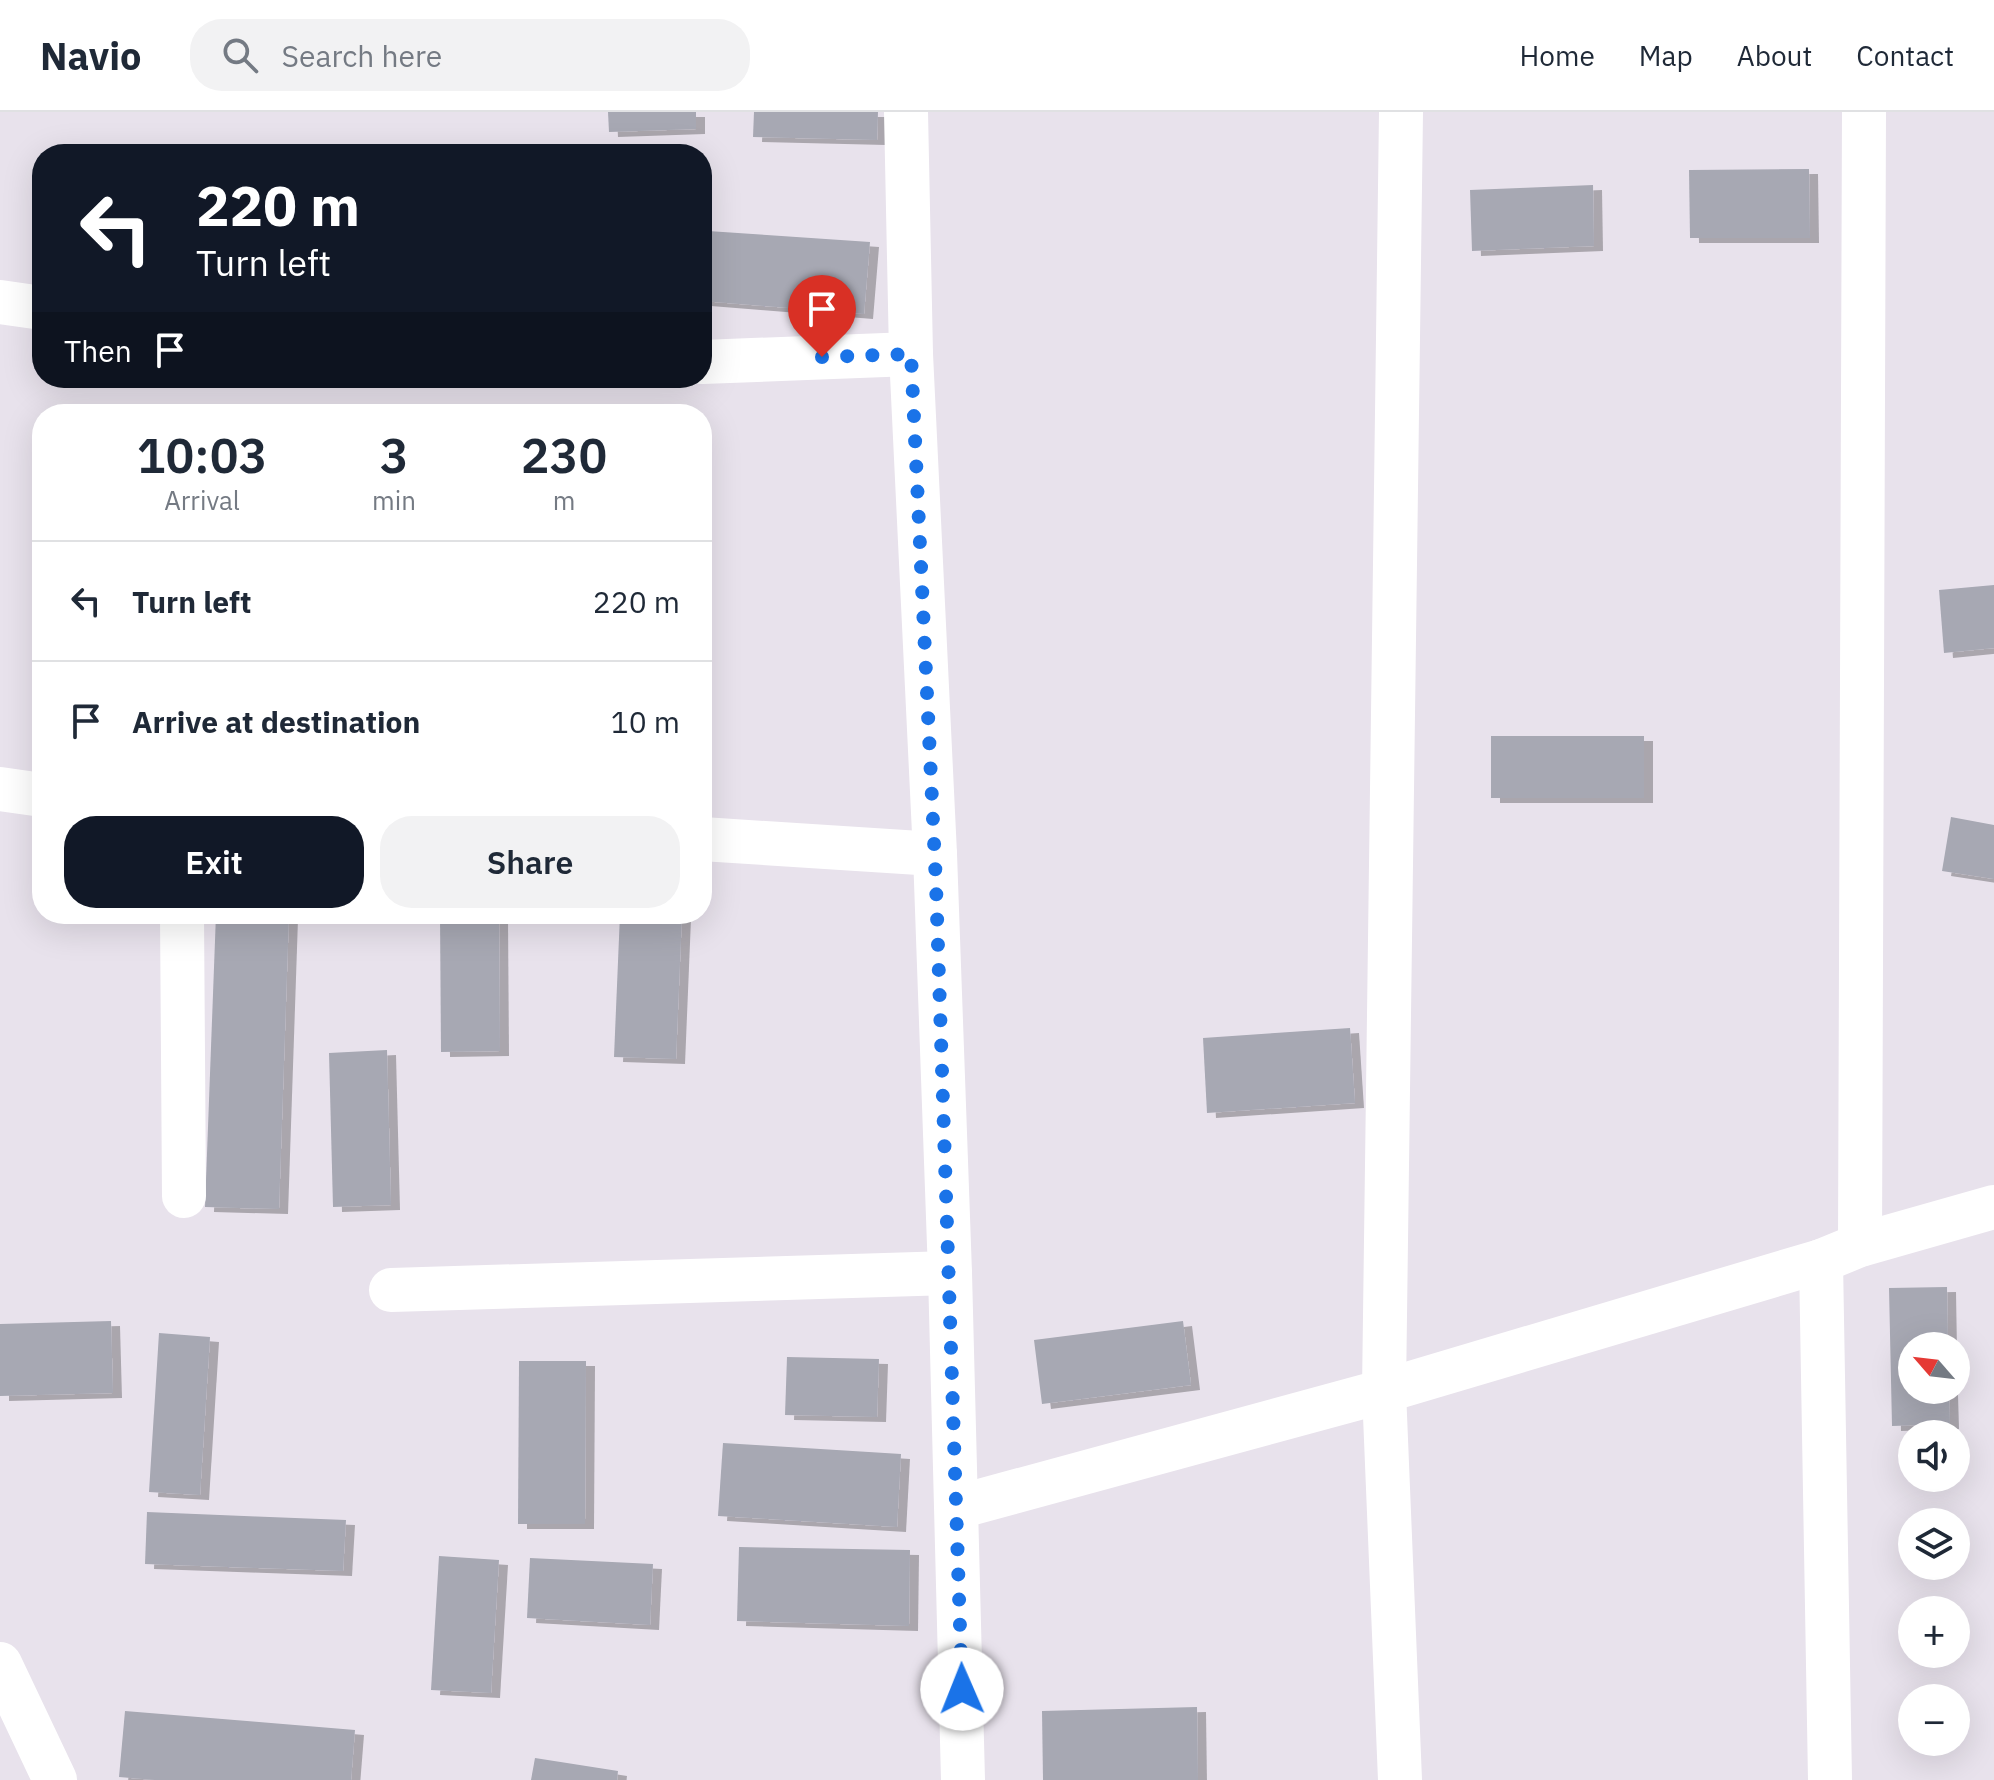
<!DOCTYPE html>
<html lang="en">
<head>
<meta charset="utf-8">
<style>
	body { margin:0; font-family:"IBM Plex Sans",sans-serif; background:#f2f2f3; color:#1f2937; height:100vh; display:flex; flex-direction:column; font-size:30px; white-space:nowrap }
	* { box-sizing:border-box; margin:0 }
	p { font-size:26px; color:#747a83 }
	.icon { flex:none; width:44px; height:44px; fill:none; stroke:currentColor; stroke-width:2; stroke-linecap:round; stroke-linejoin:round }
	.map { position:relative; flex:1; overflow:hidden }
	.drawer { position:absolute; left:32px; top:292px; width:680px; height:520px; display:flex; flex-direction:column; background:#fff; border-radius:32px; box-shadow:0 8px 32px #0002 }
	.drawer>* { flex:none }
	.guide { position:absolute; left:32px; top:32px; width:680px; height:244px; border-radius:32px; box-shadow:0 8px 32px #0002; background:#111827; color:#fff; overflow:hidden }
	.needle { width:52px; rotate:298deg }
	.tools { position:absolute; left:1898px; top:1220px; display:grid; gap:16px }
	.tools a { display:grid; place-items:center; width:72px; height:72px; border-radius:50%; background:#fff; box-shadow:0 8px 32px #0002; font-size:40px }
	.pin { position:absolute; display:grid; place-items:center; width:68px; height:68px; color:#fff; margin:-82px -34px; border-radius:50% 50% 50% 0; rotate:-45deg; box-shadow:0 0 8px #0007 }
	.pin .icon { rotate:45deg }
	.me { position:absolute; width:88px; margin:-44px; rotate:359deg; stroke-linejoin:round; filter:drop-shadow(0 0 6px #0008) }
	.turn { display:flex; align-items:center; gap:28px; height:168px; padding:0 32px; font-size:36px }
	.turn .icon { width:104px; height:104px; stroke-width:2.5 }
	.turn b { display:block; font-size:56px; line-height:68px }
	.then { display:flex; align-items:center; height:76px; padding:0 32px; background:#0003; gap:16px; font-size:30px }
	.eta { display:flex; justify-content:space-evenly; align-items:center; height:136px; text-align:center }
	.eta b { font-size:48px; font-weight:600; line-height:56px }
	.cta { display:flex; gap:16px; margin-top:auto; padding:16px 32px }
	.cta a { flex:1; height:92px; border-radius:32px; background:#111827; color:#fff; font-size:32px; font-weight:600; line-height:92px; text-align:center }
	.cta a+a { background:#f2f2f3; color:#1f2937 }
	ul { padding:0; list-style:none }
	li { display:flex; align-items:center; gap:24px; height:120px; padding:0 32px; border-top:2px solid #e0e1e3 }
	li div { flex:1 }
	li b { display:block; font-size:30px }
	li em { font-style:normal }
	header { display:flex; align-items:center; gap:48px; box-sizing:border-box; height:112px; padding:0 40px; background:#fff; border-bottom:2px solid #e0e1e3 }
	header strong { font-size:38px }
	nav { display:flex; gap:44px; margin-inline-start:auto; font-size:28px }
	.search { width:560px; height:72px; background:#f2f2f3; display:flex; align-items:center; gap:20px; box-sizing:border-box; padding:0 28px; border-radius:32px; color:#747a83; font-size:30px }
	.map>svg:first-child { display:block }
</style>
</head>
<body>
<header>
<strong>Navio</strong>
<div class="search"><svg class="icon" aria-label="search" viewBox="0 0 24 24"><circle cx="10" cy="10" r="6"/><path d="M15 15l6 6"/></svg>Search here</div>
<nav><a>Home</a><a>Map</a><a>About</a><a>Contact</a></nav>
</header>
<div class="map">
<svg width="1994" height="1668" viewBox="0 0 1994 1668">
	<defs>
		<filter id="shadow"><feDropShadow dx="9" dy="5" stdDeviation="0" flood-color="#0004"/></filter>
	</defs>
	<rect width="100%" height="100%" fill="#e8e2ec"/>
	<!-- building -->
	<g fill="#a7a8b3" filter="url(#shadow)">
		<path d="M608,0H696V17L609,20Z"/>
		<path d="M754,0H878L877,28L753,25Z"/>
		<path d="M1809,57L1810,126H1690L1689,58Z"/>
		<path d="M1593,73L1594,134L1472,139L1470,78Z"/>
		<path d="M708,119L870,130L864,202L702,189Z"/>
		<path d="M1994,473V536L1944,541L1939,478Z"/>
		<rect x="1491" y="624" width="153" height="62"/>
		<path d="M1951,705L1994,713V767L1942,759Z"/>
		<path d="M216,802H289L279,1097L205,1095Z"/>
		<path d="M440,802H499L500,939L441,940Z"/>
		<path d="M620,802H682L676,947L614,945Z"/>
		<path d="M1350,916L1355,991L1207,1001L1203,926Z"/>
		<path d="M387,938L391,1093L333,1095L329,941Z"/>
		<path d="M1947,1175L1948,1234H1912V1278H1949L1950,1312L1892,1314L1889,1176Z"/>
		<path d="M111,1209L113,1281L0,1284V1212Z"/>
		<path d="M1183,1209L1191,1273L1042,1292L1034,1228Z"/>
		<path d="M159,1221L210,1225L200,1383L149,1380Z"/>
		<path d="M787,1245L879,1247L877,1305L785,1303Z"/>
		<path d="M519,1249H586L585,1412H518Z"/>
		<path d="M723,1331L901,1342L897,1415L718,1404Z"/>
		<path d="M147,1400L346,1408L343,1459L145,1452Z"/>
		<path d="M739,1435L910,1438L909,1514L737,1509Z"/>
		<path d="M439,1444L499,1448L491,1581L431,1578Z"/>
		<path d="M530,1446L653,1452L650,1513L527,1506Z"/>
		<path d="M1197,1595L1198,1668H1043L1042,1599Z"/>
		<path d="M125,1599L355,1618L351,1668H155L119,1665Z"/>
		<path d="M535,1646L618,1659L617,1668H531Z"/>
	</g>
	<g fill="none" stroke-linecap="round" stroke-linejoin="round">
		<!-- minor -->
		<g stroke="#fff" stroke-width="44">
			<path d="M906,0L911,242L935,742L950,1161L963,1668"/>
			<path d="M0,190L42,196"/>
			<path d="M702,250L911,242"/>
			<path d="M0,677L42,683"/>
			<path d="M702,727L935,742"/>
			<path d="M182,802L184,1084"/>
			<path d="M1860,1133L1864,0"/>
			<path d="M1821,1149L1830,1668"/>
			<path d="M391,1178L950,1161"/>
			<path d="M958,1395L1384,1279L1821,1149L1860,1133L1994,1095"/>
			<path d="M0,1552L55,1668"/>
			<path d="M1400,1668L1384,1279L1401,0"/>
		</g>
	</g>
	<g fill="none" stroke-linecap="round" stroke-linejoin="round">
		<!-- route -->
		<path stroke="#1a73e8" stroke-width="14" stroke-dasharray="0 25.2" d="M822,245L911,242L936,772L962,1577"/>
	</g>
</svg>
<div class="tools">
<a><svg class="needle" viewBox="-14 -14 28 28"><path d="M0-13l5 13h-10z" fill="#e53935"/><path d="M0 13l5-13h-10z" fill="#747a83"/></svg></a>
<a><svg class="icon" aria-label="sound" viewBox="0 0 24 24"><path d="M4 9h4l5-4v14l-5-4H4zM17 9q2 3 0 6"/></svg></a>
<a><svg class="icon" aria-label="layers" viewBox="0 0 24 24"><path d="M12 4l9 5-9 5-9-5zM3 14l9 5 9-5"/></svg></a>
<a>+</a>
<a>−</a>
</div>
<div class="pin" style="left:822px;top:245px;background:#d93025"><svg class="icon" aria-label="arrive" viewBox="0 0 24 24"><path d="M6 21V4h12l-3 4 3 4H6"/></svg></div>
<svg class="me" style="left:962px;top:1577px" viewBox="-20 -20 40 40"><circle r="19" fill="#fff"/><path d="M0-13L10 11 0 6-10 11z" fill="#1a73e8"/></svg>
<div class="guide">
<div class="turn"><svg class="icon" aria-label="left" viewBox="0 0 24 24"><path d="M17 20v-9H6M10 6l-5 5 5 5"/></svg><div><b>220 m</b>Turn left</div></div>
<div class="then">Then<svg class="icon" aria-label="arrive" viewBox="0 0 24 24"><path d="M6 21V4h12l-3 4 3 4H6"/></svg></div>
</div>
<section class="drawer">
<div class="eta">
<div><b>10:03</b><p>Arrival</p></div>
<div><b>3</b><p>min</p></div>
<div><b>230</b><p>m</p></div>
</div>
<ul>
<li><svg class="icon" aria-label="left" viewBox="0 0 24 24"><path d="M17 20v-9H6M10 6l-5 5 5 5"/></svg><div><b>Turn left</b></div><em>220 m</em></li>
<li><svg class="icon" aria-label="arrive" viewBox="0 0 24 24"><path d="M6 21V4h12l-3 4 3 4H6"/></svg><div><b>Arrive at destination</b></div><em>10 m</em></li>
</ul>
<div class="cta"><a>Exit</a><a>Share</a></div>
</section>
</div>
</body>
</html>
